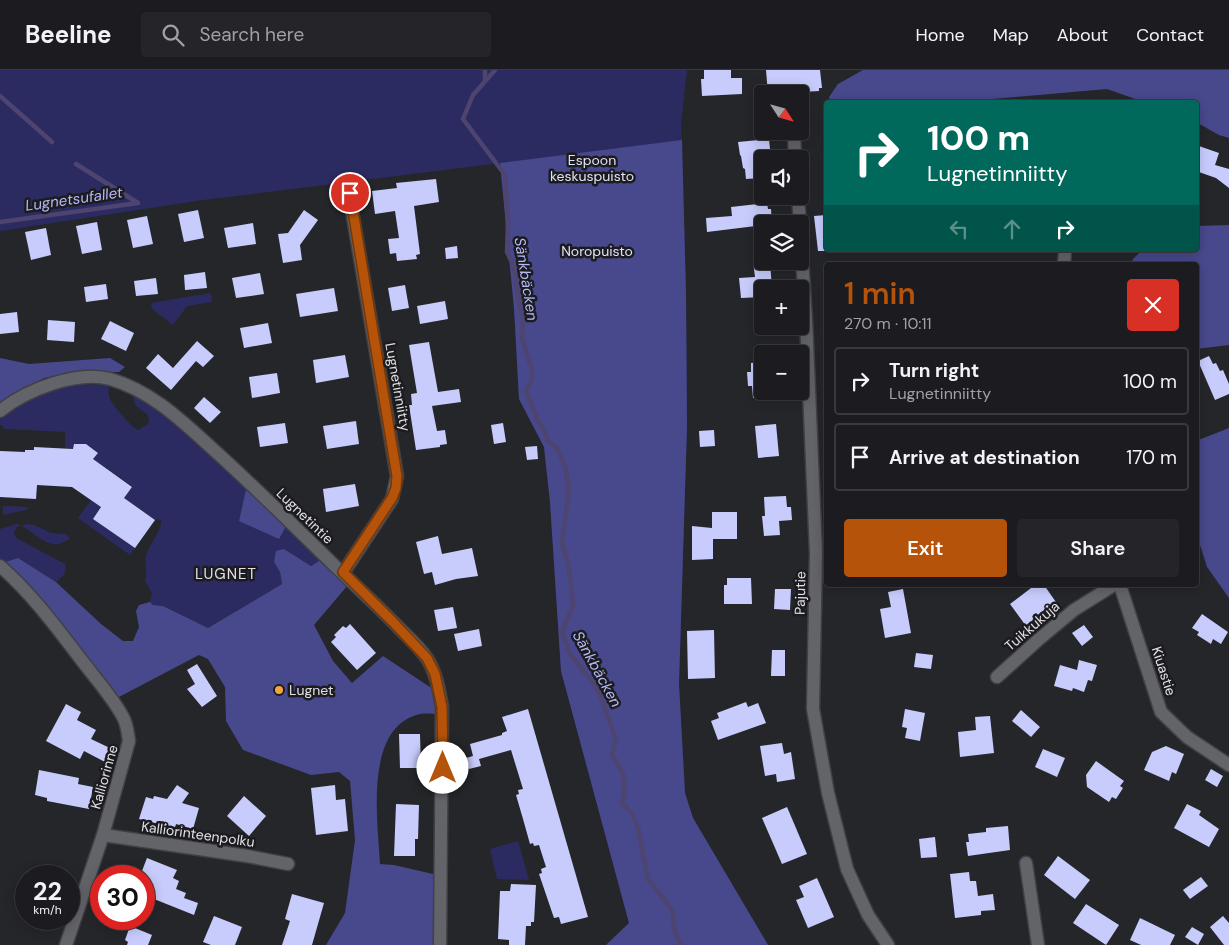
<!DOCTYPE html>
<html lang="en">
<head>
<meta charset="utf-8">
<style>
	body { margin:0; font-family:"DM Sans",sans-serif; background:#252529; color:#f1f3f6; height:100vh; display:flex; flex-direction:column; font-size:19px; white-space:nowrap }
	* { box-sizing:border-box; margin:0 }
	p { font-size:16px; color:#a0a1a5 }
	.icon { flex:none; width:28px; height:28px; fill:none; stroke:currentColor; stroke-width:2; stroke-linecap:round; stroke-linejoin:round }
	.map { position:relative; flex:1; overflow:hidden }
	.side { position:absolute; left:824px; top:192px; width:375px; height:325px; display:flex; flex-direction:column; background:#1c1c20; border-radius:5px; box-shadow:0 2px 12px #0003,0 0 0 1px #3a3a3e }
	.side>* { flex:none }
	.guide { position:absolute; left:824px; top:30px; width:375px; height:152px; border-radius:5px; box-shadow:0 2px 12px #0003,0 0 0 1px #3a3a3e; background:#00695c; color:#fff; overflow:hidden }
	.needle { width:32px; rotate:126deg }
	.tools { position:absolute; left:754px; top:15px; display:grid; gap:10px }
	.tools a { display:grid; place-items:center; width:55px; height:55px; border-radius:5px; background:#1c1c20; box-shadow:0 2px 12px #0003,0 0 0 1px #3a3a3e; font-size:25px }
	.speed { position:absolute; left:15px; top:795px; display:flex; gap:10px; font-size:25px; font-weight:700; text-align:center }
	.speed>* { display:grid; place-content:center; width:65px; height:65px; border-radius:50%; background:#1c1c20; box-shadow:0 2px 12px #0003,0 0 0 1px #3a3a3e; line-height:1 }
	.speed small { font-size:12px; font-weight:400 }
	.speed .limit { border:8px solid #d22; background:#fff; color:#111 }
	.pin { position:absolute; display:grid; place-items:center; width:42px; height:42px; color:#fff; margin:-21px; border:2px solid #fff; border-radius:50%; box-shadow:0 1px 5px #0007 }
	.me { position:absolute; width:55px; margin:-28px; rotate:0deg; stroke-linejoin:round; filter:drop-shadow(0 0 4px #0008) }
	.turn { display:flex; align-items:center; gap:18px; height:105px; padding:0 20px; font-size:22px }
	.turn .icon { width:65px; height:65px; stroke-width:2.5 }
	.turn b { display:block; font-size:35px; line-height:42px }
	.lanes { display:flex; align-items:center; height:48px; padding:0 20px; background:#0003; justify-content:center; gap:25px; direction:ltr }
	.lanes .off { opacity:.35 }
	.round { display:grid; place-items:center; flex:none; width:52px; height:52px; border-radius:5px; background:#252529 }
	.headline { display:flex; align-items:center; justify-content:space-between; height:85px; padding:0 20px }
	h1 { font-size:30px; font-weight:600; line-height:38px; color:#b45309 }
	.action { display:flex; gap:10px; margin-top:auto; padding:10px 20px }
	.action a { flex:1; height:58px; border-radius:5px; background:#b45309; color:#fff; font-size:20px; font-weight:600; line-height:58px; text-align:center }
	.action a+a { background:#252529; color:#f1f3f6 }
	ul { padding:0; list-style:none }
	li { display:flex; align-items:center; gap:15px; height:68px; margin:0 10px 8px; padding:0 10px; border:2px solid #3a3a3e; border-radius:5px }
	li div { flex:1 }
	li b { display:block; font-size:19px }
	li em { font-style:normal }
	header { display:flex; align-items:center; gap:30px; box-sizing:border-box; height:70px; padding:0 25px; background:#1c1c20; border-bottom:1px solid #3a3a3e }
	header strong { font-size:24px }
	nav { display:flex; gap:28px; margin-inline-start:auto; font-size:18px }
	.search { width:350px; height:45px; background:#252529; display:flex; align-items:center; gap:12px; box-sizing:border-box; padding:0 18px; border-radius:5px; color:#a0a1a5; font-size:19px }
	.map>svg:first-child { display:block }
</style>
</head>
<body>
<header>
<strong>Beeline</strong>
<div class="search"><svg class="icon" aria-label="search" viewBox="0 0 24 24"><circle cx="10" cy="10" r="6"/><path d="M15 15l6 6"/></svg>Search here</div>
<nav><a>Home</a><a>Map</a><a>About</a><a>Contact</a></nav>
</header>
<div class="map">
<svg width="1229" height="875" viewBox="0 0 1229 875">
	<rect width="100%" height="100%" fill="#25262a"/>
	<!-- green -->
	<g fill="#2c2b61">
		<path d="M0,0H687L681,52L686,223L687,356L679,614L685,723L693,748L768,875H606L629,853L561,601L550,432L544,377L519,329L514,238L500,93L203,130L0,161Z"/>
		<path d="M211,223L212,232L187,236L173,255L152,239L151,233Z"/>
		<path d="M73,314L109,315C109,318 108,323 109,327C112,335 131,357 138,360L148,354L149,349L147,344L136,336L131,322L162,341L246,419L239,451L286,456L322,489L311,496L284,479L274,492L280,502L282,514L208,558L163,536L153,535L150,532L152,523L145,511C148,501 143,492 147,483C151,472 162,460 161,449L155,450L124,428L132,416L93,389L98,382L86,374H74L73,379L65,378V362L5,359L0,354V348C22,331 47,322 73,314Z"/>
		<path d="M91,430L101,437L93,449L135,478L130,485L78,448Z"/>
		<path d="M3,436L29,437L26,440L3,445Z"/>
		<path d="M17,454L20,455L17,457L14,462L16,468L65,494C67,504 63,506 56,512L18,488L2,493L0,491V459Z"/>
		<path d="M26,454L34,455L51,463L66,464L70,469C66,470 63,473 59,474C47,477 32,461 22,456Z"/>
		<path d="M518,771L529,810L497,809L490,779Z"/>
	</g>
	<!-- forest -->
	<g fill="#48488c">
		<path d="M863,0H1229V68L1219,65L1196,52V32H1144L1107,19L992,29L970,32H830L829,27L838,14Z"/>
		<path d="M682,70L686,223L687,356L679,614L685,723L693,748L768,875H606L629,853L561,601L550,432L544,377L519,329L514,238L500,93Z"/>
		<path d="M1229,155V275L1196,279V195H1131L1133,189L1142,180H1196V156Z"/>
		<path d="M0,288L29,294L110,288L125,297L119,302H74L44,308L0,333Z"/>
		<path d="M1229,358V528L1207,497L1196,462V371Z"/>
		<path d="M246,419L286,456L279,469L239,451Z"/>
		<path d="M284,479L311,496L322,489L348,515L314,555L333,591L352,613L383,586L433,619L439,644C433,644 426,643 420,644C363,657 378,752 380,794L394,795L433,804V875H326L345,843L355,770L350,711L339,702L311,705L243,680L226,651L225,617L208,589L199,585L117,628L44,532L2,493L18,488L56,512L101,554L123,571H133L139,557L136,541L139,535L150,532L153,535L163,536L208,558L282,514L280,502L274,492L276,481Z"/>
	</g>
	<g fill="none" stroke-linecap="round" stroke-linejoin="round">
		<!-- stream -->
		<g stroke="#4d446f" stroke-width="4.5">
			<path d="M495,0L473,25L463,49L505,105L508,150L507,182L514,197L520,239L523,245L522,268L530,294L532,296V310L526,321L538,351L545,362L548,371L557,378L565,396L569,418L562,473L569,497L573,536L562,562L570,584L594,614L601,627L616,670L612,685C625,704 627,711 622,733L632,743L638,758L648,809L672,840L675,862L681,875"/>
			<path d="M485,11V0"/>
			<path d="M0,26L52,72"/>
			<path d="M0,152L138,133L76,94"/>
		</g>
	</g>
	<!-- building -->
	<g fill="#c8ccfc">
		<path d="M704,0H731V8H742V24L702,26L701,9H704Z"/>
		<path d="M766,0H820L822,18H819V21L768,24Z"/>
		<path d="M769,69L771,89H762V108L746,109L745,99L743,98L741,86L740,85L738,72Z"/>
		<path d="M1196,75L1219,83L1215,95L1229,99V118L1216,108L1196,101Z"/>
		<path d="M436,109L439,132L414,136L420,184L416,185L417,189L397,191L396,183L390,184L388,169L399,168L395,141L375,144L372,121L397,118L396,113Z"/>
		<path d="M767,133L768,139H771L772,154L707,162L706,148L732,146L731,137Z"/>
		<path d="M198,140L204,168L184,172L178,144Z"/>
		<path d="M304,140L318,150L300,175L302,190L283,193L278,164L288,163Z"/>
		<path d="M826,145V181H818L814,146Z"/>
		<path d="M147,146L153,174L133,178L127,150Z"/>
		<path d="M97,152L102,180L82,184L76,156Z"/>
		<path d="M253,153L256,174L228,178L224,158Z"/>
		<path d="M46,158L51,185L31,190L25,162Z"/>
		<path d="M457,176L458,188L446,189L445,178Z"/>
		<path d="M753,191H770L772,219H762V227L741,228L739,208L755,207Z"/>
		<path d="M205,202L207,218L185,220L184,205Z"/>
		<path d="M260,203L264,224L236,228L232,208Z"/>
		<path d="M156,208L158,224L136,226L134,211Z"/>
		<path d="M106,214L108,229L86,232L84,217Z"/>
		<path d="M405,215L409,238L392,241L388,218Z"/>
		<path d="M334,218L338,241L300,247L296,224Z"/>
		<path d="M445,231L448,249L420,254L417,236Z"/>
		<path d="M17,242L19,262L0,264V244Z"/>
		<path d="M48,250L75,252L74,272L47,270Z"/>
		<path d="M110,251L134,263L126,281L101,269Z"/>
		<path d="M268,253L272,273L244,278L240,258Z"/>
		<path d="M197,271L214,286L203,297L196,291L171,320L146,298L158,284L173,298Z"/>
		<path d="M429,272L438,322L459,319L461,332L432,336L437,361L445,360L447,374L440,375V377L416,380L409,335H412L411,324L417,323L409,275Z"/>
		<path d="M345,285L349,307L316,313L313,290Z"/>
		<path d="M1209,286L1213,294L1216,293L1220,301L1223,300L1229,314V324L1215,330L1198,291Z"/>
		<path d="M762,292V328H753L752,316H748L747,302H751V293Z"/>
		<path d="M277,303L280,323L252,328L249,307Z"/>
		<path d="M204,327L221,342L210,353L194,338Z"/>
		<path d="M356,351L359,374L327,379L323,356Z"/>
		<path d="M285,353L288,373L260,377L257,357Z"/>
		<path d="M503,353L506,372L494,374L491,355Z"/>
		<path d="M776,354L779,386L758,388L755,356Z"/>
		<path d="M714,360L715,376L700,377L699,361Z"/>
		<path d="M74,374H86L98,383L93,389L132,417L124,428L155,450L135,478L93,449L101,437L72,417L37,415L36,429L0,427V381L25,382V380H34V377L73,379Z"/>
		<path d="M537,376L538,389L527,390L525,377Z"/>
		<path d="M355,414L359,436L326,442L323,419Z"/>
		<path d="M786,426L787,437H791L792,450L779,451L780,465L764,466L762,446H765L764,427Z"/>
		<path d="M712,442H737V469H713V489L692,490V456L712,458Z"/>
		<path d="M438,466L442,484L472,478L478,506L456,509L435,515L432,502L424,504L416,472Z"/>
		<path d="M727,508H751L752,534H724V515H727Z"/>
		<path d="M1035,515H1044L1058,535L1033,554L1031,552L1026,556L1010,534Z"/>
		<path d="M775,519H791L790,540L774,539Z"/>
		<path d="M903,519L911,563L885,568L880,539L891,537L888,522Z"/>
		<path d="M453,537L457,558L438,561L434,540Z"/>
		<path d="M1202,544L1228,562L1221,574L1213,569L1211,574L1197,565L1199,562L1192,558Z"/>
		<path d="M350,554L376,583L357,600L331,572L336,567L334,565L343,556L346,558Z"/>
		<path d="M1084,555L1093,567L1082,576L1072,563Z"/>
		<path d="M479,559L482,576L458,581L454,564Z"/>
		<path d="M714,560L715,608L688,609L687,561Z"/>
		<path d="M772,580H785V606H771Z"/>
		<path d="M916,583L933,585L931,599L914,597Z"/>
		<path d="M1079,590L1097,595L1092,611L1088,610L1084,622L1073,618L1072,621L1054,616L1060,595L1077,600Z"/>
		<path d="M197,594L217,626L202,637L187,619L195,614L187,600Z"/>
		<path d="M746,632L748,637L758,633L766,653L718,670L711,651L719,648L717,643Z"/>
		<path d="M66,634L81,642L77,650L96,660L91,669L112,679L105,692L84,681L80,689L46,671Z"/>
		<path d="M528,639L588,847L561,854L559,847L554,848L539,804L542,803L541,799L546,797L539,775L534,776L533,773L530,774L523,749L516,725L519,724L518,720L523,719L511,680L479,689L481,696L469,699L466,688L473,686L470,674L502,665V663L507,661L502,647Z"/>
		<path d="M905,639L925,643L920,671L905,668L907,658L902,657Z"/>
		<path d="M1021,640L1040,657L1031,667L1012,651Z"/>
		<path d="M990,646L994,683L960,687L958,662L976,660L975,647Z"/>
		<path d="M399,664H420L421,698H400Z"/>
		<path d="M782,673L784,684L791,682L795,709L777,712L776,704L765,706L760,676Z"/>
		<path d="M1166,676L1184,684L1176,704L1172,702L1169,711L1144,700L1152,682Z"/>
		<path d="M1043,679L1065,688L1057,707L1035,697Z"/>
		<path d="M1096,691L1124,711L1120,716L1123,718L1116,729L1112,727L1109,732L1087,717L1086,705Z"/>
		<path d="M1211,699L1223,706L1217,717L1205,710Z"/>
		<path d="M39,700L79,708L78,714L93,717L89,739L47,731V728L35,725Z"/>
		<path d="M177,715L189,723L182,733L199,738L193,759L176,754L175,758L139,749L146,727L153,729L154,726L167,729Z"/>
		<path d="M335,715L336,730L345,729L348,761L316,765L311,718Z"/>
		<path d="M244,726L266,746L249,766L227,746Z"/>
		<path d="M396,734L419,735L418,769H415V786H394Z"/>
		<path d="M1187,734L1201,741L1199,745L1219,759L1209,777L1174,758Z"/>
		<path d="M787,737L807,784L782,794L762,748Z"/>
		<path d="M1008,756L1010,780L968,786L966,772H969L968,764L986,762V758Z"/>
		<path d="M935,767L937,787L921,788L919,769Z"/>
		<path d="M1058,786L1090,810L1075,829L1044,805Z"/>
		<path d="M147,788L177,800L173,808L179,811L176,819L186,823L184,828L198,833L194,845L144,825V806H140Z"/>
		<path d="M969,802L970,811H976L978,826L993,824L995,840L981,841V845L955,848L950,804Z"/>
		<path d="M1201,807L1208,816L1190,829L1183,820Z"/>
		<path d="M817,808L834,847L808,858L796,830L804,827L799,816Z"/>
		<path d="M511,814L536,815L534,852H531V856H526L525,875H509V870L498,869L500,821H510Z"/>
		<path d="M292,824L324,833L312,875H282L290,851L285,849Z"/>
		<path d="M1086,834L1119,855L1106,875L1073,853Z"/>
		<path d="M214,846L242,857L235,875H211L203,872Z"/>
		<path d="M1223,846L1229,853V875H1224L1210,857Z"/>
		<path d="M1140,848L1175,865L1170,875H1141L1130,870Z"/>
		<path d="M130,856L152,865L148,875H127L128,872L125,870Z"/>
		<path d="M1192,857L1204,864L1198,875L1185,867Z"/>
	</g>
	<g fill="none" stroke-linecap="round" stroke-linejoin="round">
		<defs>
			<g id="minor">
				<path d="M794,61L795,89"/>
				<path d="M798,126L800,154"/>
				<path d="M800,157L806,250L816,483L813,639L828,723L847,799L868,845L888,875"/>
				<path d="M1064,195L1065,180"/>
				<path d="M0,341C26,320 77,300 110,309C152,321 183,352 215,381C256,418 295,457 335,496C357,517 379,537 400,559C409,568 419,577 426,587C436,601 439,620 442,637L440,875"/>
				<path d="M0,496C32,524 57,558 83,592C96,609 114,629 124,649C127,656 128,663 129,671L103,765L66,875"/>
				<path d="M343,503L392,429L397,406L349,123"/>
				<path d="M1120,515L1161,642L1187,667L1229,695"/>
				<path d="M997,607L1038,570L1074,540L1114,515"/>
				<path d="M103,765L247,786L288,794"/>
				<path d="M1026,793L1038,875"/>
			</g>
		</defs>
		<!-- minor casing -->
		<use href="#minor" stroke="#414145" stroke-width="15"/>
		<!-- minor -->
		<use href="#minor" stroke="#636469" stroke-width="12"/>
	</g>
	<g fill="none" stroke-linecap="round" stroke-linejoin="round">
		<defs>
			<path id="route" d="M350,123L397,406L396,418L392,428L343,502L393,552L427,588L435,604L442,637L443,698"/>
		</defs>
		<!-- route casing -->
		<use href="#route" stroke="#753606" stroke-width="12"/>
		<!-- route -->
		<use href="#route" stroke="#b45309" stroke-width="9"/>
	</g>
	<!-- markers -->
	<circle fill="#f1a63f" stroke="#1c1c20" stroke-width="2" cx="279" cy="620" r="5"/>
	<g text-anchor="middle" dominant-baseline="central" stroke-width="5" stroke-linejoin="round" paint-order="stroke">
		<!-- park labels -->
		<g font-size="14" fill="#e0e2f7" stroke="#1c1c20">
			<text x="592" y="90">Espoon<tspan x="592" dy="16">keskuspuisto</tspan></text>
			<text x="597" y="181">Noropuisto</text>
		</g>
		<!-- street labels -->
		<g font-size="14" fill="#e1e1e4" stroke="#1c1c20">
			<text transform="translate(398 317) rotate(80)">Lugnetinniitty</text>
			<text transform="translate(305 446) rotate(44)">Lugnetintie</text>
			<text transform="translate(800 523) rotate(-89)">Pajutie</text>
			<text transform="translate(1032 556) rotate(-41)">Tuikkukuja</text>
			<text transform="translate(1164 601) rotate(72)">Kiuastie</text>
			<text transform="translate(104 707) rotate(-74)">Kalliorinne</text>
			<text transform="translate(198 764) rotate(8)">Kalliorinteenpolku</text>
		</g>
		<!-- poi labels -->
		<g font-size="14" fill="#e1e1e4" stroke="#1c1c20" text-anchor="start">
			<text x="289" y="620">Lugnet</text>
		</g>
		<!-- water labels -->
		<g font-size="15" font-style="italic" fill="#b5baf6" stroke="#1c1c20">
			<text transform="translate(74 129) rotate(-8)">Lugnetsufallet</text>
			<text transform="translate(526 209) rotate(81)">Sänkbäcken</text>
			<text transform="translate(597 599) rotate(61)">Sänkbäcken</text>
		</g>
		<!-- neighbourhood labels -->
		<g font-size="15" letter-spacing="1" fill="#e1e1e4" stroke="#1c1c20">
			<text x="226" y="504">LUGNET</text>
		</g>
	</g>
</svg>
<div class="tools">
<a><svg class="needle" viewBox="-14 -14 28 28"><path d="M0-13l5 13h-10z" fill="#e53935"/><path d="M0 13l5-13h-10z" fill="#a0a1a5"/></svg></a>
<a><svg class="icon" aria-label="sound" viewBox="0 0 24 24"><path d="M4 9h4l5-4v14l-5-4H4zM17 9q2 3 0 6"/></svg></a>
<a><svg class="icon" aria-label="layers" viewBox="0 0 24 24"><path d="M12 4l9 5-9 5-9-5zM3 14l9 5 9-5"/></svg></a>
<a>+</a>
<a>−</a>
</div>
<div class="speed"><div>22<small>km/h</small></div><div class="limit">30</div></div>
<div class="pin" style="left:350px;top:123px;background:#d93025"><svg class="icon" aria-label="arrive" viewBox="0 0 24 24"><path d="M6 21V4h12l-3 4 3 4H6"/></svg></div>
<svg class="me" style="left:443px;top:698px" viewBox="-20 -20 40 40"><circle r="19" fill="#fff"/><path d="M0-13L10 11 0 6-10 11z" fill="#b45309"/></svg>
<div class="guide">
<div class="turn"><svg class="icon" aria-label="right" viewBox="0 0 24 24"><path d="M7 20v-9h11M14 6l5 5-5 5"/></svg><div><b>100 m</b>Lugnetinniitty</div></div>
<div class="lanes"><svg class="icon off" aria-label="left" viewBox="0 0 24 24"><path d="M17 20v-9H6M10 6l-5 5 5 5"/></svg><svg class="icon off" aria-label="ahead" viewBox="0 0 24 24"><path d="M12 20V5M6 11l6-6 6 6"/></svg><svg class="icon" aria-label="right" viewBox="0 0 24 24"><path d="M7 20v-9h11M14 6l5 5-5 5"/></svg></div>
</div>
<section class="side">
<div class="headline"><div><h1>1 min</h1><p>270 m · 10:11</p></div><a class="round" style="background:#d93025;color:#fff"><svg class="icon" aria-label="close" viewBox="0 0 24 24"><path d="M6 6l12 12M18 6L6 18"/></svg></a></div>
<ul>
<li><svg class="icon" aria-label="right" viewBox="0 0 24 24"><path d="M7 20v-9h11M14 6l5 5-5 5"/></svg><div><b>Turn right</b><p>Lugnetinniitty</p></div><em>100 m</em></li>
<li><svg class="icon" aria-label="arrive" viewBox="0 0 24 24"><path d="M6 21V4h12l-3 4 3 4H6"/></svg><div><b>Arrive at destination</b></div><em>170 m</em></li>
</ul>
<div class="action"><a>Exit</a><a>Share</a></div>
</section>
</div>
</body>
</html>
